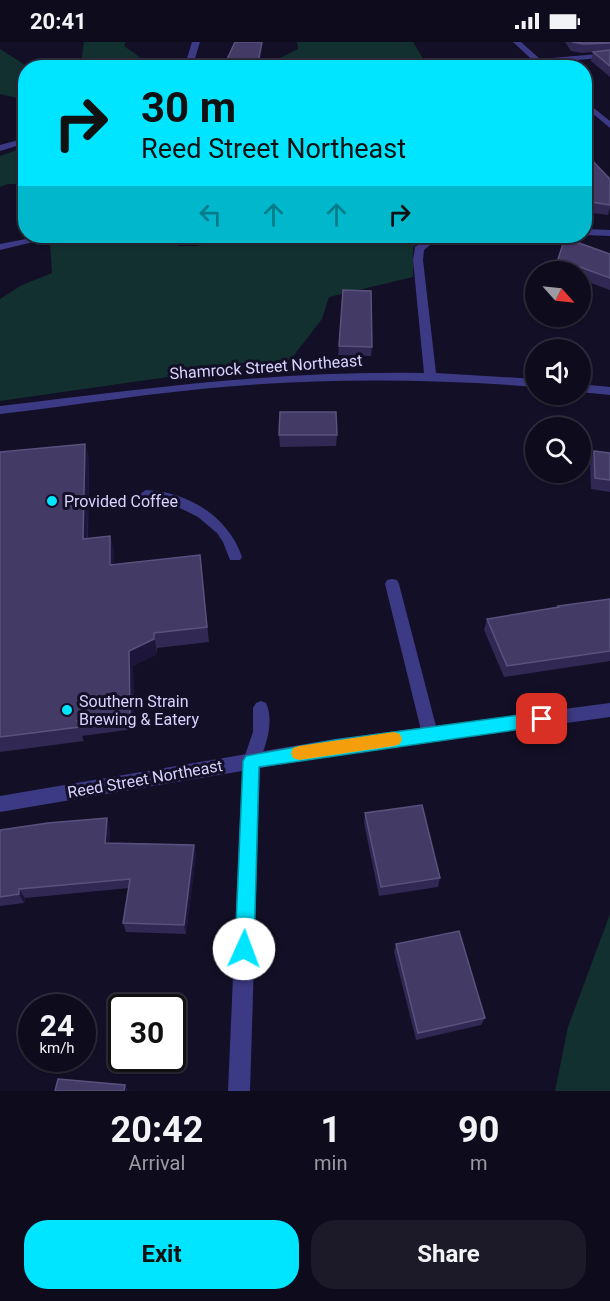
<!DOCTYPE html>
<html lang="en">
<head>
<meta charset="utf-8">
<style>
	body { margin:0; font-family:Roboto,sans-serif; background:#1c1929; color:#f1f3f6; height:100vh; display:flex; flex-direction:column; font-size:22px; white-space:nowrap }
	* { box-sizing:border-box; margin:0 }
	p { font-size:20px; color:#9b9ba3 }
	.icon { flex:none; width:33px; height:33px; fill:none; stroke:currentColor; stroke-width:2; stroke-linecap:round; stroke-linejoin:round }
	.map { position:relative; height:1049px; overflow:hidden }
	.sheet { display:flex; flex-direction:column; background:#0e0b1c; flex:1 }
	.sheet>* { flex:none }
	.guide { position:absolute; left:18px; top:18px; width:574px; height:183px; border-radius:24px; box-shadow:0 2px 4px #0004,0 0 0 2px #2e2b3b; background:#00e5ff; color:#111; overflow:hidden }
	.needle { width:39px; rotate:117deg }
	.tools { position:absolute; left:525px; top:219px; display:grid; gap:12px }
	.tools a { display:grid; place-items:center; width:66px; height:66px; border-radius:50%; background:#0e0b1c; box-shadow:0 2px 4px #0004,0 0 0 2px #2e2b3b; font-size:30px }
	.speed { position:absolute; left:18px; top:952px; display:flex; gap:12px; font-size:30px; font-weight:700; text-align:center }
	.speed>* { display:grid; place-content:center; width:78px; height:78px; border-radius:50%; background:#0e0b1c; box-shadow:0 2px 4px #0004,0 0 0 2px #2e2b3b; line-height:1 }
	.speed small { font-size:15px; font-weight:400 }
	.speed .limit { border:3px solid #111; border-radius:9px; background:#fff; color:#111 }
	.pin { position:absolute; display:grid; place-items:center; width:51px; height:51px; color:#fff; margin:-26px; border-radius:12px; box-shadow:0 3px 9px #0006 }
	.me { position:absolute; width:66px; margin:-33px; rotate:2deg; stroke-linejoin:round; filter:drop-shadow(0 0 4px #0008) }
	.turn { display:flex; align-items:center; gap:21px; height:126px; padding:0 24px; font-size:27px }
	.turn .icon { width:78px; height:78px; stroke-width:2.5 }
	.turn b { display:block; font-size:42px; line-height:51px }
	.lanes { display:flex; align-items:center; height:57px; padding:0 24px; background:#0003; justify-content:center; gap:30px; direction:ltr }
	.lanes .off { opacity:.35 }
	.eta { display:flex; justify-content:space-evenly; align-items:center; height:102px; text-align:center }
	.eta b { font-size:36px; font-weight:700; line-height:42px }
	.button { display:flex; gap:12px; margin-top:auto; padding:12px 24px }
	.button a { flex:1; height:69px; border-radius:24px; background:#00e5ff; color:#111; font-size:24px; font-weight:700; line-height:69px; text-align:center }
	.button a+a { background:#1c1929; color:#f1f3f6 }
	.status { display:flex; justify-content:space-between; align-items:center; height:42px; padding:0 30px; background:#0e0b1c; direction:ltr }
	.status svg { height:16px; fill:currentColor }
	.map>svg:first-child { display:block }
</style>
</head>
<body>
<div class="status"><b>20:41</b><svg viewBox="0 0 49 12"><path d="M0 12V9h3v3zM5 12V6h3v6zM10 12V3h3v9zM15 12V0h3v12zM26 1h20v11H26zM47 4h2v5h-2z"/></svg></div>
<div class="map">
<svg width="610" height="1049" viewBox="0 0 610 1049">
	<rect width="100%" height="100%" fill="#130f26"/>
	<!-- green -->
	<g fill="#12302f">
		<path d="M84,0H126L124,4L141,16L131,25H53L81,22Z"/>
		<path d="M297,0H413L425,20L411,26L262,25L298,7Z"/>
		<path d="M0,7L28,25L26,26L25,58L0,52Z"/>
		<path d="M25,105V142H8L0,145V114Z"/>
		<path d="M79,194H170L178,204H196L220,199L222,194H426L413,206V235L329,255L322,277L288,321L238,325L0,359V257L22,243L52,231L50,201Z"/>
		<path d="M610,872V1049H555L568,985Z"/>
	</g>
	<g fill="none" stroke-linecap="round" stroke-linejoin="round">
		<!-- lane -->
		<g fill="#3d3a85" fill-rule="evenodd">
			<path d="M146,448C188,450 228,474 242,515L240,518H230L223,500L217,491L198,475L166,459L142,455L140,452Z"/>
			<path d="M392,537L397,538L399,542L438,692L436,697L430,699L424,697L422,692L385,542L387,538Z"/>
			<path d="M261,659L266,661C275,680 265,707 257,724L251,726L245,724L243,719L253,690V666L256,661Z"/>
		</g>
		<!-- street -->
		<g fill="#3d3a85" fill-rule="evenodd">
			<path d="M192,0H200L192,26H184Z"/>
			<path d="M513,0H521L540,17L610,11V15L545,21L547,26H541Z"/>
			<path d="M585,59L610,79V86L585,65Z"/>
			<path d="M26,96V101L0,109V103Z"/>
			<path d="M585,187L610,188V194L585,193Z"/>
			<path d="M41,194H58L0,208V202Z"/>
			<path d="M430,194H441L424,208L423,218L436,331L536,337V345C435,337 335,336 235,344C156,350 78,363 0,372V364C141,347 281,328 424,331L413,218L415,205Z"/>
			<path d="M580,342L610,345V353L580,350Z"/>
			<path d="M610,661V675L335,713L260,726L250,1049H228L242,729L0,770V754L335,697Z"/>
		</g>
	</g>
	<!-- wall -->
	<g fill="#312854">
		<path d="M565,0H610V35L591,19L593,10L582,11L571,9Z"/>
		<path d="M585,111L610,137V166L608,173L585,170Z"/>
		<path d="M610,212V248L580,237V230H561L555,227L558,217Z"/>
		<path d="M339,304L372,305L371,314L338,313Z"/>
		<path d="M279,393H337L336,404L280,405Z"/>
		<path d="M85,402L89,418L88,496L110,494L114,510V522L200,513L209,600L157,606V612L133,624L134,687L82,694L84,699L0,710V410Z"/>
		<path d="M594,409L610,411V450L591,447L590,420Z"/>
		<path d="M610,557V619L504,635L484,588L487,577L558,566V564Z"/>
		<path d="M365,771L440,836L438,845L379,854L364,781Z"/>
		<path d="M110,786L109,801L194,803L196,812L186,892L126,890L123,881L129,846L25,856L24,861L0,864V788Z"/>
		<path d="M396,902L485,976L481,983L416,998L394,910Z"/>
	</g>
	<!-- shaded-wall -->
	<g fill="#1d163a">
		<path d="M262,0H263L259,26H257Z"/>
		<path d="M184,194H219V195L185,199Z"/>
		<path d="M85,402L89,418L87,512L83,497Z"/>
		<path d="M110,494L114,510V538L110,523Z"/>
		<path d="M154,591L157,612L133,624L134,687L130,673L129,609Z"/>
		<path d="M107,776L110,786L109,810L105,801Z"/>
		<path d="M194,803L196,812L186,892L184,883Z"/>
		<path d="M19,847L25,856L24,861L19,852Z"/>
		<path d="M125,1043L129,1049H124Z"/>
	</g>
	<!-- building -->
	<g fill="#433a66" stroke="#5a527e" stroke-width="1.5">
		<path d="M235,0H262L257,26H223Z"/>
		<path d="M572,0H610V1L584,2Z"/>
		<path d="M610,8V24L593,10Z"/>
		<path d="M585,111L610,137V163L585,159Z"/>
		<path d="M565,196L610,212V236L558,217Z"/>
		<path d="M343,248L371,249L372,305L339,304Z"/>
		<path d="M280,370H336L337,393H279Z"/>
		<path d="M85,402L83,497L110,494V523L200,513L207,585L154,591V597L129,609L130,673L77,679L79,685L0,695V410Z"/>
		<path d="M594,409L610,411V438L595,436Z"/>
		<path d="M610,557V609L507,624L487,577L559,565L558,564Z"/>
		<path d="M422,763L440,836L381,845L365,771Z"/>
		<path d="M107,776L105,801L194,803L184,883L123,881L130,837L19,847V852L0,855V788L48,781Z"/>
		<path d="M459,889L485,976L418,991L396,902Z"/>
		<path d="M58,1037L125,1043L124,1049H55Z"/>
	</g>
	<!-- route -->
	<path fill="#00e5ff" stroke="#0095a6" stroke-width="1.5" d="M542,670L548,672L550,677L548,682L542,684L259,725L254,907L251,914L244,916L238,914L235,907L243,719L246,714L335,698Z"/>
	<!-- slow -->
	<path fill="#f59e0b" d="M394,690L400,692L402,697L400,702L394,704L299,718L293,716L291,711L293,706L299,704Z"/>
	<!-- markers -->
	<g fill="#00e5ff" stroke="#130f26" stroke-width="2">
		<circle cx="52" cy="459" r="6"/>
		<circle cx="67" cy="668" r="6"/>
	</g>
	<g text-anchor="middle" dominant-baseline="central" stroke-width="6" stroke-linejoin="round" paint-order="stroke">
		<!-- street labels -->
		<g font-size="16" fill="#d9d4ff" stroke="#130f26">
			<text transform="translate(266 325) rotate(-4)">Shamrock Street Northeast</text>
			<text transform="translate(145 737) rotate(-10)">Reed Street Northeast</text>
		</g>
		<!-- poi labels -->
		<g font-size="16" fill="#d9d4ff" stroke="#130f26" text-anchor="start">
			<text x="64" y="459">Provided Coffee</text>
			<text x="79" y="659">Southern Strain<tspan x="79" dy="18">Brewing &amp; Eatery</tspan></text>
		</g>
	</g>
</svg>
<div class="tools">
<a><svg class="needle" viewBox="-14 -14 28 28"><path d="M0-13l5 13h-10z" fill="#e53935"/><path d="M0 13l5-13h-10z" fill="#9b9ba3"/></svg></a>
<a><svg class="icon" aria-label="sound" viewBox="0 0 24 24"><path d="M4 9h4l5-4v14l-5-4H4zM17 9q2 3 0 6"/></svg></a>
<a><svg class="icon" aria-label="search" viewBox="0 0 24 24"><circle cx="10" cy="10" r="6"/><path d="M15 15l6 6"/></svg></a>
</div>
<div class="speed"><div>24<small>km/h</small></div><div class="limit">30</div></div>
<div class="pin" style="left:542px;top:677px;background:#d93025"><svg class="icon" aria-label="arrive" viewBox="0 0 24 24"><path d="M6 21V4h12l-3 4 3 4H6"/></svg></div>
<svg class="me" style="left:244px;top:907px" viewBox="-20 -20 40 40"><circle r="19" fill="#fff"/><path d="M0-13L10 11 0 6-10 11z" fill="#00e5ff"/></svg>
<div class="guide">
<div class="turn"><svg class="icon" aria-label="right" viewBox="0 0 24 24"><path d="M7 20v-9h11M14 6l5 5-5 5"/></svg><div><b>30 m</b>Reed Street Northeast</div></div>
<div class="lanes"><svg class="icon off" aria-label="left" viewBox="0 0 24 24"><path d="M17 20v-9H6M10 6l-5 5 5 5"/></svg><svg class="icon off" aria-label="ahead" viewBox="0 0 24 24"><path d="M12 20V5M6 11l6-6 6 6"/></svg><svg class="icon off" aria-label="ahead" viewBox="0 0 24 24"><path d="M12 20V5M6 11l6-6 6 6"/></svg><svg class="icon" aria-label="right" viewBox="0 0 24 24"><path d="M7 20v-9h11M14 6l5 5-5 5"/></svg></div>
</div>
</div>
<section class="sheet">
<div class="eta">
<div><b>20:42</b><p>Arrival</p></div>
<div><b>1</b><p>min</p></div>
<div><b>90</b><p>m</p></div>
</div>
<div class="button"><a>Exit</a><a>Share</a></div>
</section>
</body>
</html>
